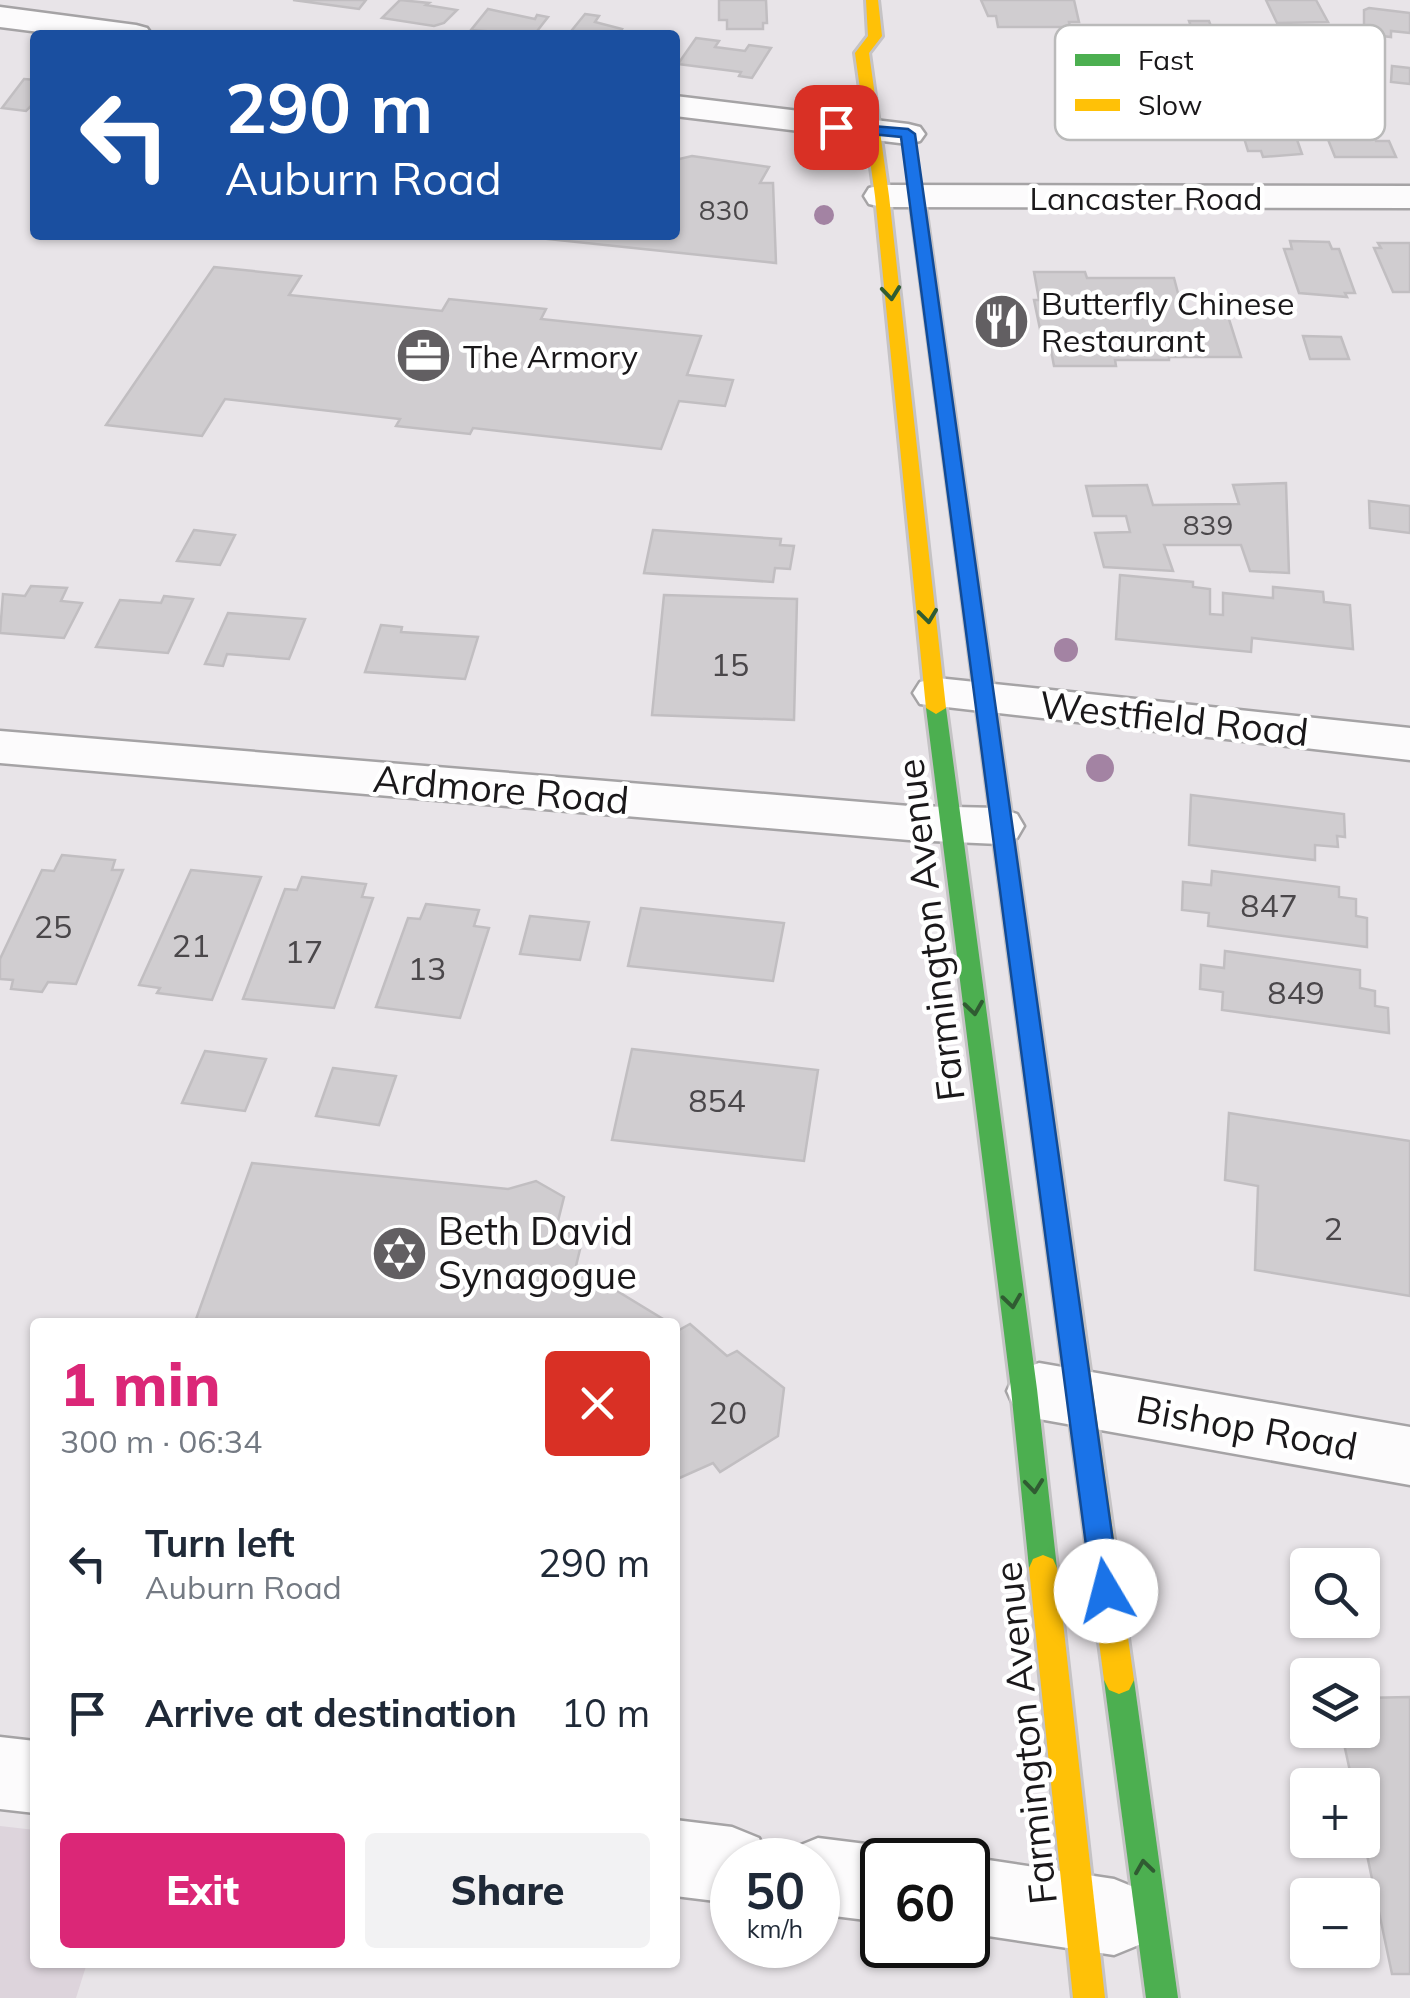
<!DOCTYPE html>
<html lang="en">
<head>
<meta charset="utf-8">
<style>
	body { margin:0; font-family:Mulish,sans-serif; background:#f2f2f3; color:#1f2937; height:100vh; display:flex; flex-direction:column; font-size:38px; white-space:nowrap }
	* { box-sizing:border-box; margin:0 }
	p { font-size:32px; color:#747a83 }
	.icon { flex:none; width:55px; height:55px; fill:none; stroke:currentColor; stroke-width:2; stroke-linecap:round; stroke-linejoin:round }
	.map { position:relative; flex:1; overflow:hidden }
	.side { position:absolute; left:30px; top:1318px; width:650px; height:650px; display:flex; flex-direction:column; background:#fff; border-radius:10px; box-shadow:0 2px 8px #0004 }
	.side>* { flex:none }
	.guide { position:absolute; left:30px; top:30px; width:650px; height:210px; border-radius:10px; box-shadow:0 2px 8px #0004; background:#1a4fa0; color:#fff; overflow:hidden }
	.fabs { position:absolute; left:1290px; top:1548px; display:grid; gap:20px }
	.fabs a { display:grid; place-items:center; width:90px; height:90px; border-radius:10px; background:#fff; box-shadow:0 2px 8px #0004; font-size:50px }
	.speed { position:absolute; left:710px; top:1838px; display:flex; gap:20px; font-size:50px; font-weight:700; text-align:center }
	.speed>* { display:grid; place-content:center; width:130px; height:130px; border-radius:50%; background:#fff; box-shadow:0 2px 8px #0004; line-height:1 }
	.speed small { font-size:25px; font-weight:400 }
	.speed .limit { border:5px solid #111; border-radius:15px; background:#fff; color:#111 }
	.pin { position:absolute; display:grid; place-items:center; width:85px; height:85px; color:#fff; margin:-42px; border-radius:20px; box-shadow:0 5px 15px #0006 }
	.me { position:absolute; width:110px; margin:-55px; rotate:352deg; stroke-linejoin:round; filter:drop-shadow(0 0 8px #0008) }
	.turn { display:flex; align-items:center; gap:35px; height:210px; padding:0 30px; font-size:45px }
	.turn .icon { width:130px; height:130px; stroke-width:2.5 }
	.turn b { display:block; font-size:70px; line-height:85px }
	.round { display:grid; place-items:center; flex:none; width:105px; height:105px; border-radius:10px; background:#f2f2f3 }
	.overview { display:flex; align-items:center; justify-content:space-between; height:170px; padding:0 30px }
	h1 { font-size:60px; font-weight:800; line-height:75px; color:#db2777 }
	.action { display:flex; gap:20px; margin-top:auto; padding:20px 30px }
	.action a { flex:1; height:115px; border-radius:10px; background:#db2777; color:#fff; font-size:40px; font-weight:800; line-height:115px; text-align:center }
	.action a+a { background:#f2f2f3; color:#1f2937 }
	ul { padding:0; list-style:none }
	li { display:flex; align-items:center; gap:30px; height:150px; padding:0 30px }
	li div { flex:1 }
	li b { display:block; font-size:38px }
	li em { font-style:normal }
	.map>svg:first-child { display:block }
</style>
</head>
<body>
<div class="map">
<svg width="1410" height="1998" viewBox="0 0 1410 1998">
	<rect width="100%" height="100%" fill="#e8e4e8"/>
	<!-- built -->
	<path fill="#ddd4dc" d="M0,1826L35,1830V1962L87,1963L76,1998H0Z"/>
	<!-- building -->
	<g fill="#d0cdd0" stroke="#c1bec1" stroke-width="2.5">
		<path d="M293,0H366L359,9Z"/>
		<path d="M400,0L429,3L426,5L457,10L444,23L434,26L382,18Z"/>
		<path d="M719,0H766L767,23H763V29H727V20H719Z"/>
		<path d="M981,0H1074L1079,22H1069L1070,27H998L996,16H988Z"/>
		<path d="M1266,0H1316L1328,22L1277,23Z"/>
		<path d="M1369,8L1410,13V33L1391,31V37L1364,34V10Z"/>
		<path d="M488,9L535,19L537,15L548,17L534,35L471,30Z"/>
		<path d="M585,14L599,16L595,22L622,29L618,35H568Z"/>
		<path d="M1189,21H1209L1214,34L1194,35Z"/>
		<path d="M696,38L719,41L715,47L745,51L749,45L771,48L752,78L739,76L741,72L678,64Z"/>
		<path d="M1392,66L1410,68V84L1391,82Z"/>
		<path d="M24,79L35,80V102L26,111L2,108Z"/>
		<path d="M1235,108L1287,111L1302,154L1263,157L1261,151H1248Z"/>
		<path d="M1321,122H1368L1376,141H1389L1396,157H1335Z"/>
		<path d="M692,156L769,167L760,183H773L776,263L548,239L551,235H675V160Z"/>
		<path d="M1290,241L1329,242L1332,249H1339L1355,293H1345L1347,297L1299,293L1284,249H1292Z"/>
		<path d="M1378,243H1410V292H1393L1374,248H1381Z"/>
		<path d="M214,267L301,276L289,295L442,311L449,299L546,309L541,319L701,336L687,375L733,380L725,406L679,401L661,449L473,428L470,434L396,426L400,419L225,399L202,436L106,425Z"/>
		<path d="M1034,272H1085L1087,278H1174L1184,316H1228L1241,357H1169V360H1115L1116,366H1054L1048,334H1041L1034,300H1039Z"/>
		<path d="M1303,336L1341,337L1349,359H1310Z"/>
		<path d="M1286,483L1289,573L1250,571L1241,545H1164L1173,571L1104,567L1095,533L1130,532L1126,516H1093L1086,486L1147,485L1153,505L1239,504L1233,485Z"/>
		<path d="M1369,501L1410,506V533L1370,528Z"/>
		<path d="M194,530L235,535L220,565L177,561Z"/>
		<path d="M653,530L781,539L780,545L794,546L790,569L775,568L773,582L644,573Z"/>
		<path d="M1120,575L1193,582V587L1210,589V614L1223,615V593L1273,598V587L1323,592L1324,602L1350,605L1353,649L1252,638L1251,652L1116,639Z"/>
		<path d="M31,586L67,588L61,601L82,603L64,638L0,633L3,594L25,596Z"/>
		<path d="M664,595L797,599L794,720L652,715Z"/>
		<path d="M164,596L193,599L168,653L96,647L120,600L161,603Z"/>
		<path d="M228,613L305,619L289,659L227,654L223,666L205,664Z"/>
		<path d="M381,625L402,627L401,632L478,637L465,679L365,672Z"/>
		<path d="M1191,795L1344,814L1345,837L1337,836L1338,847L1315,845V860L1189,845Z"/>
		<path d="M62,855L115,860L112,870H123L76,984L48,982L42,992L11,989L13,980L0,979V959L42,870L54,871Z"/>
		<path d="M191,870L261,877L212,1000L157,993L160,988L139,985Z"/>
		<path d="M1212,871L1339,887V897L1356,899V916L1367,918V947L1208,926L1209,913L1182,910L1183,882L1211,885Z"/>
		<path d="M302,877L366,884L362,897L373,898L334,1008L243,999L285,889L297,890Z"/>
		<path d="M426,904L479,910L474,926L489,928L460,1018L376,1007L408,918L420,919Z"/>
		<path d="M641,908L784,923L773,981L628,966Z"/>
		<path d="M530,916L589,922L580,960L520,954Z"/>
		<path d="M1225,951L1360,970V988L1375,991V1006L1388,1008L1389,1033L1222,1010L1223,992L1200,989L1201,965L1224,968Z"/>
		<path d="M632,1049L818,1070L804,1161L612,1140Z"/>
		<path d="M205,1051L266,1059L245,1111L182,1103Z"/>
		<path d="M333,1068L396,1076L379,1125L316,1116Z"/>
		<path d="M1229,1113L1410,1141V1296L1255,1270L1258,1186L1225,1180Z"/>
		<path d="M252,1163L508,1189L536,1181L564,1197L557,1225L582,1241L576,1266L668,1322H195Z"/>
		<path d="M690,1324L727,1356L737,1351L784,1388L778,1436L720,1472L713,1463L675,1480V1327L679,1330Z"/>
		<path d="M1410,1697V1974H1392L1362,1831V1785H1353L1341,1730H1362V1698Z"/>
	</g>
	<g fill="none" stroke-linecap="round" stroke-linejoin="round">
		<defs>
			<g id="street">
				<path d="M0,7L136,25L147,28L152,35H63L0,27Z"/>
				<path d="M675,96L908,124L920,127L925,134L920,141L908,144L675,116Z"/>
				<path d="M882,185L1410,186V208L882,207L869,204L864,196L869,188Z"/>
				<path d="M937,678L1410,728V760L920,704L913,693L920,682Z"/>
				<path d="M0,731L909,806L999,808L1017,814L1024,826L1017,838L999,844L909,840L0,763Z"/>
				<path d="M1039,1363L1410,1427V1485L1039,1419L1016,1411L1007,1391L1016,1371Z"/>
				<path d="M0,1737L35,1741V1813L0,1809Z"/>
				<path d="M675,1820L732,1827L759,1838L768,1860H732V1903L675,1896Z"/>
				<path d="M818,1838L882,1846L909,1857L910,1860H882V1922L818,1914V1860H787L791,1849Z"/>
				<path d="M968,1857L1114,1879L1141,1890L1152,1917L1141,1944L1114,1955L968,1933V1860H961Z"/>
			</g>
			<g id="fast">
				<path d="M917,194L924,198L1031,956L1020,964L1009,956L910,198Z"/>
				<path d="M936,702L946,708L1037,1389L1057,1568L1053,1577L1043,1581L1033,1577L1029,1568L1011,1389L926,708Z"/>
				<path d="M1119,1666L1129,1670L1134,1680L1178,1998H1146L1104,1680L1109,1670Z"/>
			</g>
			<g id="slow">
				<path d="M866,0H878L882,36L869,53L889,196L946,708L936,714L926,708L875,196L855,53L868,36Z"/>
				<path d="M1020,948L1031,956L1134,1680L1129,1690L1119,1694L1109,1690L1104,1680L1009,956Z"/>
				<path d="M1043,1555L1053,1559L1057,1568L1105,1998H1073L1029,1568L1033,1559Z"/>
			</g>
		</defs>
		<!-- street casing -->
		<use href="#street" stroke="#a5a3a5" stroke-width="5"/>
		<!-- fast casing -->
		<use href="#fast" stroke="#c5c3c5" stroke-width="6"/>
		<!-- slow casing -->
		<use href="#slow" stroke="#c5c3c5" stroke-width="6"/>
		<!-- street -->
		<use href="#street" fill="#fcfbfc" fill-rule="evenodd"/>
		<!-- fast -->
		<use href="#fast" fill="#4caf50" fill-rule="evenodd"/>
		<!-- slow -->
		<use href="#slow" fill="#ffc107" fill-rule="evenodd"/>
	</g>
	<!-- trees -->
	<g fill="#a383a3">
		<circle cx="818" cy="156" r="10"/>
		<circle cx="824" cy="215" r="10"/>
		<circle cx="1066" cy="650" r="12"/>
		<circle cx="1100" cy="768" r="14"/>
	</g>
	<!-- one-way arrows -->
	<defs><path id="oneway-chevron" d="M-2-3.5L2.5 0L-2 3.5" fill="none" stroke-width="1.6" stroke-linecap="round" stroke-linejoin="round" transform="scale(2.5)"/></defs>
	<g stroke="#305c32">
		<use href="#oneway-chevron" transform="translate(891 293) rotate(84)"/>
		<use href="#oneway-chevron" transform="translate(928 616) rotate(83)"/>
		<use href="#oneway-chevron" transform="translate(974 1008) rotate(82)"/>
		<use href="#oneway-chevron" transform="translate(1012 1301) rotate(82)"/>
		<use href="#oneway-chevron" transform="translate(1034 1486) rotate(84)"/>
		<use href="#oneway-chevron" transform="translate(1144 1867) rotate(-98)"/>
	</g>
	<!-- route -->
	<path fill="#1a73e8" stroke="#114b97" stroke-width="2.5" d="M836,123L908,129L915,134L1120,1591L1116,1600L1106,1604L1096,1600L1092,1591L901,137L831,130V124Z"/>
	<!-- icons -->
	<defs>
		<symbol id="restaurant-disc" viewBox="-11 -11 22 22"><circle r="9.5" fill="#625f62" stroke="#fff"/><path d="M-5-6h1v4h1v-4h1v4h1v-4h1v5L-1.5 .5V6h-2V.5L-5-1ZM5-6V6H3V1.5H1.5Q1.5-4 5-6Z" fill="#fff"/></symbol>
		<symbol id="office-disc" viewBox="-11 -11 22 22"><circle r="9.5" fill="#625f62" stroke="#fff"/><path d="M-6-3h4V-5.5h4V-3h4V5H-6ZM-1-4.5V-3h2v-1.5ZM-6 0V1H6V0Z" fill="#fff"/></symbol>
		<symbol id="synagogue-disc" viewBox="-11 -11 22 22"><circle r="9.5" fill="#625f62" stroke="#fff"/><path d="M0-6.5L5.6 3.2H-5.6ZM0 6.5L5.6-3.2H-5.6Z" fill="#fff"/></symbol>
	</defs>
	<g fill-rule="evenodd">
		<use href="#restaurant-disc" x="970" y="290" width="63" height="63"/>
		<use href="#office-disc" x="392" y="324" width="63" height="63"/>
		<use href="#synagogue-disc" x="368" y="1222" width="63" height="63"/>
	</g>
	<g text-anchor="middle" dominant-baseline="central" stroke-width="9" stroke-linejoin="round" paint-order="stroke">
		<!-- far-number labels -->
		<g font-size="28" fill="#4a474a">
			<text x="724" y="209">830</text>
			<text x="1208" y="524">839</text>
		</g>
		<!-- far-street labels -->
		<g font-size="32" fill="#1a181a" stroke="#fff">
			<text x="1146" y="198">Lancaster Road</text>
		</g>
		<!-- far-poi labels -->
		<g font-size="32" fill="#1a181a" stroke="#fff" text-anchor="start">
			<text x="1041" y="303">Butterfly Chinese<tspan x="1041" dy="37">Restaurant</tspan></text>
			<text x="463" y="356">The Armory</text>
		</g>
		<!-- number labels -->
		<g font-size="32" fill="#4a474a">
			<text x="730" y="664">15</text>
			<text x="1269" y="905">847</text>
			<text x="53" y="926">25</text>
			<text x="191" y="945">21</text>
			<text x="304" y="951">17</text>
			<text x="427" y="968">13</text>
			<text x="1296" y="992">849</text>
			<text x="717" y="1100">854</text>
			<text x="1333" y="1228">2</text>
			<text x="728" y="1412">20</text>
		</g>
		<!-- street labels -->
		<g font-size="38" fill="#1a181a" stroke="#fff">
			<text transform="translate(1174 718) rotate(6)">Westfield Road</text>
			<text transform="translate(501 789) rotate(5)">Ardmore Road</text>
			<text transform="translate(930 930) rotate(-97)">Farmington Avenue</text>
			<text transform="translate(1247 1427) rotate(10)">Bishop Road</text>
			<text transform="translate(1025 1733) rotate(-96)">Farmington Avenue</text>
		</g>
		<!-- poi labels -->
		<g font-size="38" fill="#1a181a" stroke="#fff" text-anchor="start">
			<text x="438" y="1231">Beth David<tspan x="438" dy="44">Synagogue</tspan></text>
		</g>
	</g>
	<!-- legend -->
	<rect x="1055" y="25" width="330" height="115" rx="15" fill="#fff" stroke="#bababa" stroke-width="2.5"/>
	<rect x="1075" y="54" width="45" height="12" fill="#4caf50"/>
	<rect x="1075" y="99" width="45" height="12" fill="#ffc107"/>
	<g font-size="28" fill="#1a181a">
		<text x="1138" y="70">Fast</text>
		<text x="1138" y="115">Slow</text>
	</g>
</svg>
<div class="fabs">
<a><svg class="icon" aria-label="search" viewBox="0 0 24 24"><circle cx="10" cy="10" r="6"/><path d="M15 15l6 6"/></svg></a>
<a><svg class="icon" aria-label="layers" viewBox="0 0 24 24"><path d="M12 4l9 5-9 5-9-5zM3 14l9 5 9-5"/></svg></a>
<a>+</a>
<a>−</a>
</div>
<div class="speed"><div>50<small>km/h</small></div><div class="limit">60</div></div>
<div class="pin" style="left:836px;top:127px;background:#d93025"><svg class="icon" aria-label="arrive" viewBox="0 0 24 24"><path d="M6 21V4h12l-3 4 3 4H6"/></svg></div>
<svg class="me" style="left:1106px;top:1591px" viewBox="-20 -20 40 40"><circle r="19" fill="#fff"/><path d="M0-13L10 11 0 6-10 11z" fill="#1a73e8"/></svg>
<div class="guide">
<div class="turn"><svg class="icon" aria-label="left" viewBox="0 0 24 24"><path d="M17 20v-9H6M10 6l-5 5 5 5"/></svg><div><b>290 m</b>Auburn Road</div></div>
</div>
<section class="side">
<div class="overview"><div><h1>1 min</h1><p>300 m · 06:34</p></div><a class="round" style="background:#d93025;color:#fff"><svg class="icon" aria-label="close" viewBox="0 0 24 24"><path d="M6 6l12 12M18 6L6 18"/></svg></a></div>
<ul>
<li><svg class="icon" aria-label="left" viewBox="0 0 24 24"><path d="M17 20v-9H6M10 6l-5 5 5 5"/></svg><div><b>Turn left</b><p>Auburn Road</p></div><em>290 m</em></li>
<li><svg class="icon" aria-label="arrive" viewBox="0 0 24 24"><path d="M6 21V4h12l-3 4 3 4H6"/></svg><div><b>Arrive at destination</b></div><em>10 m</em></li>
</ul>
<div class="action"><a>Exit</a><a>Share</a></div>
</section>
</div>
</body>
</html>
